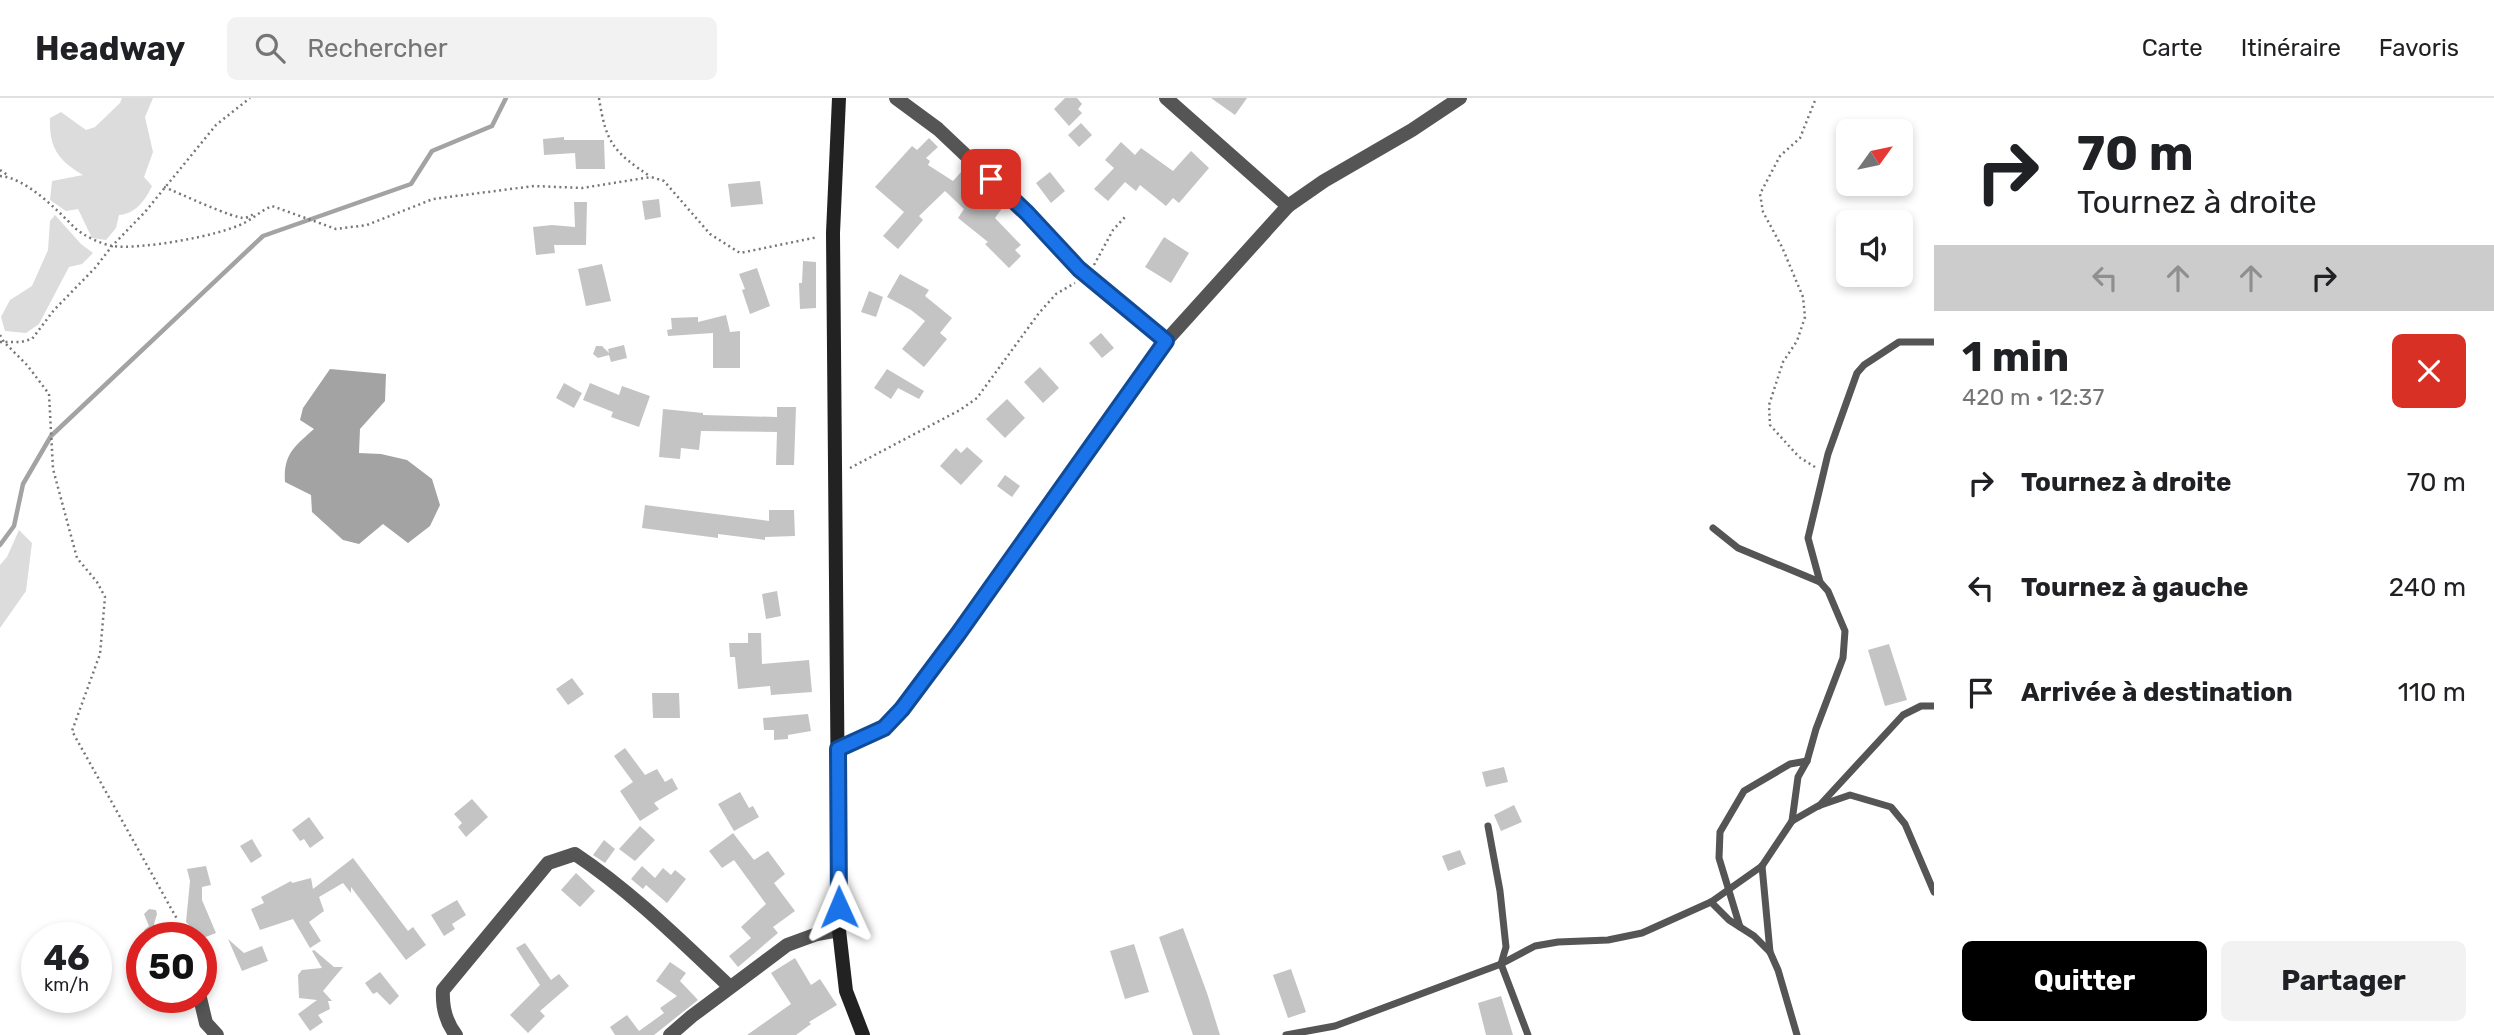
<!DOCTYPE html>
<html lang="fr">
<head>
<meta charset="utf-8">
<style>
	body { margin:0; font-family:Rubik,sans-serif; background:#f2f2f2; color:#202124; height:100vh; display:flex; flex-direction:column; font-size:26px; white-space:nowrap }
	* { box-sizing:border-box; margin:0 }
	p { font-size:23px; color:#757577 }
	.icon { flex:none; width:38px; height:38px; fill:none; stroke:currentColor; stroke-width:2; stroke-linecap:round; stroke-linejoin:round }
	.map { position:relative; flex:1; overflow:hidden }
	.panel { display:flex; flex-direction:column; background:#fff; width:560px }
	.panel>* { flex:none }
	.banner { background:#fff; color:#202124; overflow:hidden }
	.needle { width:46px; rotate:57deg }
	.fabs { position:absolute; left:1836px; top:21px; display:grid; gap:14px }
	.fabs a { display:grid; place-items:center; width:77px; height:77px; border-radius:10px; background:#fff; box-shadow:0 4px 10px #0003; font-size:35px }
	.speed { position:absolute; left:21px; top:824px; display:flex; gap:14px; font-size:35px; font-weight:700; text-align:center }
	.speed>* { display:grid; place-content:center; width:91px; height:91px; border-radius:50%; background:#fff; box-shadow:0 4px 10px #0003; line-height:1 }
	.speed small { font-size:18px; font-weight:400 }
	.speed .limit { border:10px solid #d22; background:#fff; color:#111 }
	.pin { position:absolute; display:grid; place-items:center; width:60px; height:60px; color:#fff; margin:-30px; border-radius:14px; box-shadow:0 4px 10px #0006 }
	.me { position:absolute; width:77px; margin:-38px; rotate:359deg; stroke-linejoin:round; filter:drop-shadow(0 0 5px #0008) }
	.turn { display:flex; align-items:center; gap:24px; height:147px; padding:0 28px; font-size:32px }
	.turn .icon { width:91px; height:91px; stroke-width:2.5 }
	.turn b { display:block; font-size:49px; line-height:60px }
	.lanes { display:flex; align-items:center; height:66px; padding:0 28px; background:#0003; justify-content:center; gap:35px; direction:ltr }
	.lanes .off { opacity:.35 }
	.round { display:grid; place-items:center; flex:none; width:74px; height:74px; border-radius:10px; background:#f2f2f2 }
	.overview { display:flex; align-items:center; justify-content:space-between; height:119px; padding:0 28px }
	h1 { font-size:42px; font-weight:700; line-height:52px }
	.primary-button { display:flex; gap:14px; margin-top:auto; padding:14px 28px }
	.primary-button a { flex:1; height:80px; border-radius:10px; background:#000; color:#fff; font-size:28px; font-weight:700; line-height:80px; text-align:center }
	.primary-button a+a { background:#f2f2f2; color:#202124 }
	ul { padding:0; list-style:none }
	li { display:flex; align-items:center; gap:21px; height:105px; padding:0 28px }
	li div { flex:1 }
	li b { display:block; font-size:26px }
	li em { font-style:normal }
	header { display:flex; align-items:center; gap:42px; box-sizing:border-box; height:98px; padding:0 35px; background:#fff; border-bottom:2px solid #e0e0e0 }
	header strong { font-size:33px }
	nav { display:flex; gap:38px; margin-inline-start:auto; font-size:24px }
	.search { width:490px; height:63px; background:#f2f2f2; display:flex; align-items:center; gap:18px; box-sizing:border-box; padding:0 24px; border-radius:10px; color:#757577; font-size:26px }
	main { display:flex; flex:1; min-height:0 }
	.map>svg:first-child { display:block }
</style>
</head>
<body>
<header>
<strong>Headway</strong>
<div class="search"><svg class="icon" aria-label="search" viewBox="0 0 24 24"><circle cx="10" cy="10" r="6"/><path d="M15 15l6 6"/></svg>Rechercher</div>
<nav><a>Carte</a><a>Itinéraire</a><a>Favoris</a></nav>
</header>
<main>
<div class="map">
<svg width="1934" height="937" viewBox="0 0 1934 937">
	<rect width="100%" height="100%" fill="#fff"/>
	<!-- green -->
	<g fill="#dcdcdc">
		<path d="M122,0H153L145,19L153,54L144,79L152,88C145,103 135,116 119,117L116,130L106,142L92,140L78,111L66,113L50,102L52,83L83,77C58,62 49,50 50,20L61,14L86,32L95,29L120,5Z"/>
		<path d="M55,117L81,146L93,155L82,166L69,169L39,226L26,235L5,233L1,219L10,202L32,188L48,152L50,123Z"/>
		<path d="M19,432L32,445L26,493L0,530V467L7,459Z"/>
	</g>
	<!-- water -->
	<path fill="#a3a3a3" d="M330,271L386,276L385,303L360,331L359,355L381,356L407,362L432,381L440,407L430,428L408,445L383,426L359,446L343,442L312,414L311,397L285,384C283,356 295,348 314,331L300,322L303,310Z"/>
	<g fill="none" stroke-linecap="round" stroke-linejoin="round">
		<!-- stream -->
		<path stroke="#a3a3a3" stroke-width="4.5" d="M0,447L14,428L23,386L51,338L263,138L411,86L432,53L492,28L506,0"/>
	</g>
	<!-- building -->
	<g fill="#c4c4c4">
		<path d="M1065,0H1077L1082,6L1078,11L1082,15L1069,28L1054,11Z"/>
		<path d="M1211,0H1247L1235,17Z"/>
		<path d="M1081,25L1092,37L1079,49L1068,37Z"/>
		<path d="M564,39V42H604L605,71H576L575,55L544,57L543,41Z"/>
		<path d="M929,40L938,49L926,60L930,63L928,67L953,83L962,73L1003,109L995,120L1021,147L1015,152L1021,158L1009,170L985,146L988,144L958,120L964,111L945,93L919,118L923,122L898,151L883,138L904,114L875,89L912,48L917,52Z"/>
		<path d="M1121,44L1135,57L1141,50L1173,73L1191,53L1209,70L1179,105L1173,100L1166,108L1140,87L1136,93L1125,84L1108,103L1094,91L1114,70L1105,62Z"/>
		<path d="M1050,74L1065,93L1051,105L1036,85Z"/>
		<path d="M760,83L763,106L731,109L728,86Z"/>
		<path d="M659,101L661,119L645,122L642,103Z"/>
		<path d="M574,104H587L586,147H554L555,155L536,157L533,129L552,127L575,129Z"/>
		<path d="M1164,139L1189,155L1171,185L1145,169Z"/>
		<path d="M803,163L816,164V210L800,211L799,185H802Z"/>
		<path d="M602,166L611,203L586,208L578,171Z"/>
		<path d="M757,170L770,208L750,216L742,192L745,191L739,176Z"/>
		<path d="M900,176L929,192L925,198L952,220L940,235L947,241L924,269L902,251L925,223L911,212L887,199Z"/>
		<path d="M869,193L883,199L876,219L861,214Z"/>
		<path d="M726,217L730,234L740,233V270H713V235L668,238L667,232L672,231L671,220L698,219V224Z"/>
		<path d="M1101,235L1114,250L1102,260L1089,245Z"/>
		<path d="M624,247L627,260L611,264L609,257L598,260L593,256L596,248H602L609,255L608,251Z"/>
		<path d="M1040,269L1059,290L1043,305L1024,284Z"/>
		<path d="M887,271L924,293L919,301L898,290L891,301L874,290Z"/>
		<path d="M564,285L582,295L574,310L556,300Z"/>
		<path d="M590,285L619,297L622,288L650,298L639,329L611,319L613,314L583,302Z"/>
		<path d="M1007,301L1025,320L1005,340L986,321Z"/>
		<path d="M777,309H796L794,367H776L777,334L701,333L699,352L681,350L680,361L659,359L663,311L703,315V317L777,319Z"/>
		<path d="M967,349L983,363L961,387L940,368L956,350L961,355Z"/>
		<path d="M1005,377L1020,388L1012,399L997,388Z"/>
		<path d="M645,407L769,423V412H794L795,438L765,439V442L718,436V440L642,430Z"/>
		<path d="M777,493L781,518L766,521L762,496Z"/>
		<path d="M748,535H761L762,566L809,562L812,594L771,597L770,588L738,591L735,559H730L729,545H748Z"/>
		<path d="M1889,546L1907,602L1885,608L1868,552Z"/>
		<path d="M572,580L584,596L568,607L556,591Z"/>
		<path d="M652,595H679L680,620H653Z"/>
		<path d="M808,616L811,633L788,637V641L774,642V632H764L763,620Z"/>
		<path d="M625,650L645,677L657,671L665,684L672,680L678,691L654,705L659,711L640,723L620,693L633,684L614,658Z"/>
		<path d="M1504,669L1508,684L1486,689L1482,674Z"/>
		<path d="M740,694L749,710L753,708L759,719L734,733L718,706Z"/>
		<path d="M472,701L488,719L466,739L458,729L462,725L454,716Z"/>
		<path d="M1514,707L1522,724L1501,733L1494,717Z"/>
		<path d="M309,719L324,740L310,750L304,741L300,743L292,732Z"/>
		<path d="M640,728L655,742L635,763L619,751Z"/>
		<path d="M733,735L754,762L768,753L785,776L774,785L795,813L773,829L778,835L738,869L729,858L751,840L741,829L766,806L734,762L722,770L709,753Z"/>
		<path d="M252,741L262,758L251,765L240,748Z"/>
		<path d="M604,742L615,751L605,765L593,757Z"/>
		<path d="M1460,752L1466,766L1448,773L1442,758Z"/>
		<path d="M353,760L408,833L413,829L426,847L406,862L351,789V795L343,785L319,799L324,813L309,824L321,843L310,850L293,821L260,832L251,811L264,805L261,799L291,783L292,785L311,780L313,791Z"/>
		<path d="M206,768L211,787L202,789V802L216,835L203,840H194L192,830L186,824L190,783L187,771Z"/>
		<path d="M642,768L655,780L663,770L671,777L675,772L686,781L667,805L646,787L643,791L631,781Z"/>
		<path d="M576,775L595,793L580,809L561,792Z"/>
		<path d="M457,802L466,817L452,826L455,831L444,838L431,817Z"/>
		<path d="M149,811L156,812L157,816L154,826L162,840H149L144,832L149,828L144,816Z"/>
		<path d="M1183,830L1207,895L1220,937H1193L1159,839Z"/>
		<path d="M228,841L244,855L262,848L268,863L242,873Z"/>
		<path d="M525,845L551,882L559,876L569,888L540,913L545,918L528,935L510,917L540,887L516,850Z"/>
		<path d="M1134,846L1149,894L1125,901L1110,853Z"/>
		<path d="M314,852L334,869H343L323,893L332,903H328L330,911L318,917L323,924L310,933L298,916L317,902L299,900L298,877L302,872L322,870L312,853Z"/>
		<path d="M795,860L811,887L820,881L837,907L809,924L811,926L796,937H747L791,906L771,875Z"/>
		<path d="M670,864L686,875L680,883L698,902L654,937H615L610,929L627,917L639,933L664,915L660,910L677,898L656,883Z"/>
		<path d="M1291,871L1306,914L1288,920L1273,877Z"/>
		<path d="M380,874L399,898L390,907L377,894L373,896L365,885Z"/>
		<path d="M1501,898L1513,937H1486L1478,905Z"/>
	</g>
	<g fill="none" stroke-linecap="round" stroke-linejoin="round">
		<!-- path -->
		<g stroke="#777" stroke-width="2.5" stroke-dasharray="2 3.5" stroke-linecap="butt">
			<path d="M599,0C606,46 614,54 651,79"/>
			<path d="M0,72L9,78"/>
			<path d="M0,78C26,80 56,111 74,129C82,137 101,146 112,148C140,152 219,138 244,125C254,120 262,112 272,108L336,131L367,127L433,101L534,88L582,90L651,79L664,83L710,136L740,155L818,139"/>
			<path d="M164,89C179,95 234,121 245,120C249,119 252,117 255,115"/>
			<path d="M1094,167L1113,132L1125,119"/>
			<path d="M0,237L4,244L27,267L49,296L53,371L77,460L97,484L105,499L100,556L72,633L177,821"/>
			<path d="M0,244H21L32,241L54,212L95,170L112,148L145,114L216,27L250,0"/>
			<path d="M1815,369L1799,359L1770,327L1769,307L1783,264L1797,243L1805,219L1803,199L1782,149L1763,114L1760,96L1780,58L1800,40L1816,0"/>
			<path d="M850,370L960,312L977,300L1039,215L1056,196L1075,185"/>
		</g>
		<!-- lane -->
		<g stroke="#555" stroke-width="7">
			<path d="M1713,430L1738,450L1820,484L1828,493L1845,533L1843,560L1816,631L1807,663L1798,679L1792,723"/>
			<path d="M1820,484L1808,440L1828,356L1857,275L1864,267L1899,244H1934"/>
			<path d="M1819,708L1903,617L1921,608H1934"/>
			<path d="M1488,728L1500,793L1506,849L1501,866L1528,937"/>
			<path d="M1762,768L1770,854"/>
			<path d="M1711,804L1729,822L1754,838L1770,854L1778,872L1797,937"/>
			<path d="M1740,829L1719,760L1720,734L1744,693L1790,666L1807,663"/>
			<path d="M1286,937L1335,928L1501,866L1535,848L1558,844L1608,842L1642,835L1711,804L1762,768L1792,723L1818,708L1850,697L1891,709L1905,726L1934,794"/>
		</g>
		<!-- street -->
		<g stroke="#555" stroke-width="14">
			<path d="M896,0L938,31L1027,115L1079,171L1166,243"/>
			<path d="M1166,0L1288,108"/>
			<path d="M838,651L884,630L902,611L958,535L1166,243L1288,108L1324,83L1412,32L1460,0"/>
			<path d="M183,833L185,840"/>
			<path d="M200,900L206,925L217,937"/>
			<path d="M456,937C445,923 442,909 443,892L548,765L575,756C632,794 680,842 730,889"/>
			<path d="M670,937L692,918L787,847L817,836L839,832"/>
		</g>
		<!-- secondary -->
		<path stroke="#222" stroke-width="14" d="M839,0L833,135L839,832L846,893L863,937"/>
	</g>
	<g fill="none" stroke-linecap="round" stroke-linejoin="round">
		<defs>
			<path id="route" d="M839,809L838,651L884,630L902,611L958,536L1166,243L1079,171L1027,115L991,81"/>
		</defs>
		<!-- route casing -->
		<use href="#route" stroke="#114b97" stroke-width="18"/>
		<!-- route -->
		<use href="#route" stroke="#1a73e8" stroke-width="12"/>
	</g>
</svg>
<div class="fabs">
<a><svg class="needle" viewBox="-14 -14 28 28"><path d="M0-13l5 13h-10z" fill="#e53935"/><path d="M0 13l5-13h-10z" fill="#757577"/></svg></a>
<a><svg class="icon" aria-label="sound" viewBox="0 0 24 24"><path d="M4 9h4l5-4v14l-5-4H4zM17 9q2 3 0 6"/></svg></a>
</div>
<div class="speed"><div>46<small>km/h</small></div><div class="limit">50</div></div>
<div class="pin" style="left:991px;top:81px;background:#d93025"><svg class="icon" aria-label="arrive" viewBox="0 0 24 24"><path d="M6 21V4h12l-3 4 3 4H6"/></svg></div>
<svg class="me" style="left:839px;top:809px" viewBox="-20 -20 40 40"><path d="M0-17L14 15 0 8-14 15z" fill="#1a73e8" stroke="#fff" stroke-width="4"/></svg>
</div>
<section class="panel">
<div class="banner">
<div class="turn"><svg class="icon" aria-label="right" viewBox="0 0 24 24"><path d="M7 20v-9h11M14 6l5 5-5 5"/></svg><div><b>70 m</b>Tournez à droite</div></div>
<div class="lanes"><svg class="icon off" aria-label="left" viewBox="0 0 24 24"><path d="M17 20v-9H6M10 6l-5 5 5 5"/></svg><svg class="icon off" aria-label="ahead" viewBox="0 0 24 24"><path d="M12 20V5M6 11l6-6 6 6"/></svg><svg class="icon off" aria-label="ahead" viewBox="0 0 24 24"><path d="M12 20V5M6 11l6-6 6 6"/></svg><svg class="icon" aria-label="right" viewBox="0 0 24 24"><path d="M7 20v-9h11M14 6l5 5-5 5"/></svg></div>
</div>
<div class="overview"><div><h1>1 min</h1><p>420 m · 12:37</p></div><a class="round" style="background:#d93025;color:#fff"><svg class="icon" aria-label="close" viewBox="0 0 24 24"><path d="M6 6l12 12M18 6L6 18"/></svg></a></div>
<ul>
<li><svg class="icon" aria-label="right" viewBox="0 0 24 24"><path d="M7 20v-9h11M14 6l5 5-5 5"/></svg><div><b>Tournez à droite</b></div><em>70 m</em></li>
<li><svg class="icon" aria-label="left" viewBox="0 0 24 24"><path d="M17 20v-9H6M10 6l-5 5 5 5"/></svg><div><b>Tournez à gauche</b></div><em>240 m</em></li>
<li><svg class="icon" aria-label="arrive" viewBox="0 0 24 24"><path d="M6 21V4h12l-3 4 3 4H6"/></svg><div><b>Arrivée à destination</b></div><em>110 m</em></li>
</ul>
<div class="primary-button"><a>Quitter</a><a>Partager</a></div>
</section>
</main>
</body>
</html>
